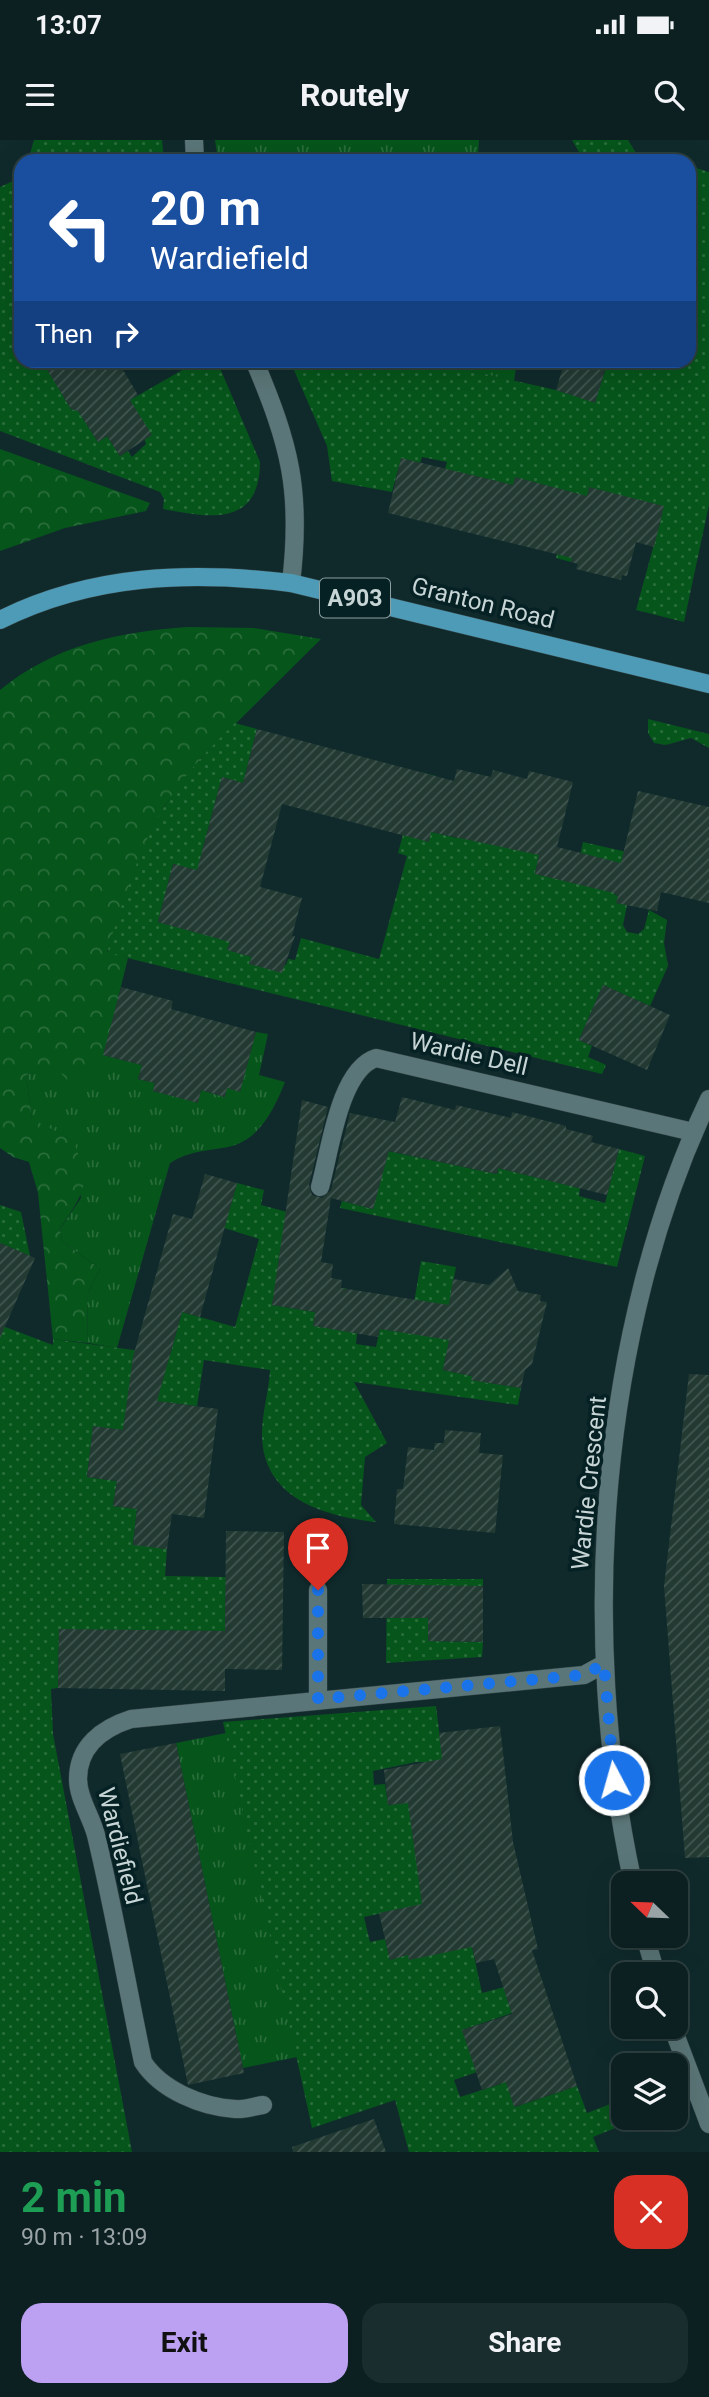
<!DOCTYPE html>
<html lang="en">
<head>
<meta charset="utf-8">
<style>
	body { margin:0; font-family:Roboto,sans-serif; background:#1a2d2e; color:#f1f3f6; height:100vh; display:flex; flex-direction:column; font-size:26px; white-space:nowrap }
	* { box-sizing:border-box; margin:0 }
	p { font-size:23px; color:#9aa3a5 }
	.icon { flex:none; width:38px; height:38px; fill:none; stroke:currentColor; stroke-width:2; stroke-linecap:round; stroke-linejoin:round }
	.map { position:relative; height:2012px; overflow:hidden }
	.panel { display:flex; flex-direction:column; background:#0c2021; flex:1 }
	.panel>* { flex:none }
	.hud { position:absolute; left:14px; top:14px; width:682px; height:214px; border-radius:21px; box-shadow:0 7px 28px #0002,0 0 0 2px #2c3e3f; background:#1a4fa0; color:#fff; overflow:hidden }
	.needle { width:46px; rotate:293deg }
	.buttons { position:absolute; left:611px; top:1731px; display:grid; gap:14px }
	.buttons a { display:grid; place-items:center; width:77px; height:77px; border-radius:14px; background:#0c2021; box-shadow:0 7px 28px #0002,0 0 0 2px #2c3e3f; font-size:35px }
	.pin { position:absolute; display:grid; place-items:center; width:60px; height:60px; color:#fff; margin:-72px -30px; border-radius:50% 50% 50% 0; rotate:-45deg; box-shadow:0 0 7px #0007 }
	.pin .icon { rotate:45deg }
	.me { position:absolute; width:77px; margin:-38px; rotate:354deg; stroke-linejoin:round; filter:drop-shadow(0 0 5px #0008) }
	.turn { display:flex; align-items:center; gap:24px; height:147px; padding:0 21px; font-size:32px }
	.turn .icon { width:91px; height:91px; stroke-width:2.5 }
	.turn b { display:block; font-size:49px; line-height:60px }
	.then { display:flex; align-items:center; height:66px; padding:0 21px; background:#0003; gap:14px; font-size:26px }
	.round { display:grid; place-items:center; flex:none; width:74px; height:74px; border-radius:21px; background:#1a2d2e }
	.headline { display:flex; align-items:center; justify-content:space-between; height:119px; padding:0 21px }
	h1 { font-size:42px; font-weight:700; line-height:52px; color:#1e9e55 }
	.button { display:flex; gap:14px; margin-top:auto; padding:14px 21px }
	.button a { flex:1; height:80px; border-radius:21px; background:#bca0f2; color:#111; font-size:28px; font-weight:700; line-height:80px; text-align:center }
	.button a+a { background:#1a2d2e; color:#f1f3f6 }
	.status { display:flex; justify-content:space-between; align-items:center; height:49px; padding:0 35px; background:#0c2021; direction:ltr }
	.status svg { height:19px; fill:currentColor }
	header { display:flex; justify-content:space-between; align-items:center; height:91px; padding:0 21px; background:#0c2021; font-size:32px; font-weight:700 }
	.map>svg:first-child { display:block }
</style>
</head>
<body>
<div class="status"><b>13:07</b><svg viewBox="0 0 49 12"><path d="M0 12V9h3v3zM5 12V6h3v6zM10 12V3h3v9zM15 12V0h3v12zM26 1h20v11H26zM47 4h2v5h-2z"/></svg></div>
<header><svg class="icon" aria-label="menu" viewBox="0 0 24 24"><path d="M4 6h16M4 12h16M4 18h16"/></svg>Routely<svg class="icon" aria-label="search" viewBox="0 0 24 24"><circle cx="10" cy="10" r="6"/><path d="M15 15l6 6"/></svg></header>
<div class="map">
<svg width="709" height="2012" viewBox="0 0 709 2012">
	<defs>
		<pattern id="grass-tufts" width="24" height="20" patternUnits="userSpaceOnUse" patternTransform="scale(1.75)"><rect width="24" height="20" fill="#06551b"/><path d="M3 7l-1-3M5 7V3M7 7l1-3M15 17l-1-3M17 17v-4M19 17l1-3" fill="none" stroke="#296d3b"/></pattern>
		<pattern id="forest-crowns" width="20" height="18" patternUnits="userSpaceOnUse" patternTransform="scale(1.75)"><rect width="20" height="18" fill="#06551b"/><path d="M2 6a3 3 0 1 1 6 0M12 15a3 3 0 1 1 6 0" fill="none" stroke="#296d3b"/></pattern>
		<pattern id="park-dots" width="8" height="8" patternUnits="userSpaceOnUse" patternTransform="scale(1.75)"><rect width="8" height="8" fill="#06551b"/><path d="M2 2h.1M6 6h.1" fill="none" stroke="#296d3b" stroke-width="1.8" stroke-linecap="round"/></pattern>
		<pattern id="building-hatch" width="6" height="6" patternUnits="userSpaceOnUse" patternTransform="scale(1.75)"><rect width="6" height="6" fill="#233a33"/><path d="M-1 1l2-2M0 6l6-6M5 7l2-2" fill="none" stroke="#415650"/></pattern>
	</defs>
	<rect width="100%" height="100%" fill="#102a2c"/>
	<!-- grass -->
	<g fill="url(#grass-tufts)">
		<path d="M215,0H479L478,15L468,13L465,21H218Z"/>
		<path d="M444,220L517,221L514,241L439,224Z"/>
		<path d="M256,892L268,894L259,935L285,942C274,969 260,1000 228,1007C206,1011 189,1011 170,1023L117,1208L88,1203L87,1155L100,1129L62,1101L60,1089L81,1058L73,1000L32,980L26,935L55,926L99,931L103,915L142,925L138,939L155,943L153,951L198,962L201,950L224,957L227,948L240,951Z"/>
		<path d="M226,1593L297,1917L243,1928L176,1603Z"/>
	</g>
	<!-- forest -->
	<g fill="url(#forest-crowns)">
		<path d="M0,309L150,363L146,371L65,388L0,411Z"/>
		<path d="M188,487L254,488L321,499L201,618L165,665L137,728L107,812L128,818L100,931L70,943L55,927L26,935L32,979L73,1000C91,1046 86,1049 60,1089L62,1101L100,1129L87,1155L88,1203L53,1199L38,1053L29,1022L13,1017L0,1008V550C55,505 118,492 188,487Z"/>
	</g>
	<!-- park -->
	<g fill="url(#park-dots)">
		<path d="M34,0H162L164,21H28Z"/>
		<path d="M572,0H628L641,21H605L601,14L584,21Z"/>
		<path d="M690,26L709,32V365L684,482L636,470L662,375L638,369L590,348L571,422L556,418L561,399L513,345L445,329L447,322L422,317L420,323L401,319L392,352L332,341L327,306L290,221H444L440,224L556,250L595,262L607,225L597,221L690,220Z"/>
		<path d="M21,33V220L39,221L44,228L49,225L66,252L64,258L71,269L78,271L98,302L107,296L120,316L128,311L132,317L146,304L130,260L198,221H217L260,322C260,387 209,378 163,369L164,359L160,352L0,291V47L15,40Z"/>
		<path d="M648,579L709,594V608L691,598L666,605L654,603L648,593Z"/>
		<path d="M235,583L257,589L243,643L222,637L202,711L203,732L173,724L158,782L195,792L231,796L228,810L252,817L249,823L286,825L288,819L295,820L301,798L379,819L407,716L398,713L420,632L436,636L423,690L457,698L463,680L547,683L535,733L574,743L583,702L627,712L614,754L618,756L617,763L627,765L623,785L627,792L638,794L644,789L649,770L667,780L664,803L668,826L650,866L603,845L579,900L592,906L588,917L606,925L602,934L107,813C121,767 140,704 166,664C185,633 210,608 235,583Z"/>
		<path d="M619,1009L645,1016L617,1127L340,1068L342,1061L373,1069L388,1011L497,1034L498,1028L580,1048L579,1056L605,1063Z"/>
		<path d="M237,1043L264,1050L261,1065L291,1073L272,1165L315,1172L334,1189L341,1148H346L340,1182L358,1185L356,1204L376,1207L380,1189L409,1193L421,1121L456,1127L447,1176L478,1181L446,1214L443,1230L472,1236V1240L521,1248L518,1265L354,1242L387,1303L365,1317L361,1365L376,1382C323,1376 262,1358 262,1294C262,1272 269,1251 270,1230L204,1220L197,1266L128,1258L123,1290L93,1287L87,1337L117,1341L113,1366L137,1369L133,1404L167,1409L165,1436L226,1437L225,1491L59,1490L58,1548L51,1549L53,1594L132,2012H0V1185L53,1205V1199L170,1215L182,1172L235,1187L259,1099L224,1088Z"/>
		<path d="M0,1065L21,1072L30,1116L0,1103Z"/>
		<path d="M387,1439H483V1446H429L428,1501L483,1502L482,1517L386,1523Z"/>
		<path d="M436,1566L443,1623L416,1622L373,1631L374,1645L385,1644L388,1665L416,1662L463,1768L414,1766L364,1777L370,1802L385,1799L390,1820L469,1793L482,1853L541,1837L543,1844L506,1856L512,1873L462,1890L500,1924L454,1940L460,1957L501,1944L505,1939L515,1967L577,1946L587,1973L623,1959V1978L635,1980L593,1997L599,2012H409L395,1960L312,1988L223,1582Z"/>
	</g>
	<!-- building -->
	<g fill="url(#building-hatch)">
		<path d="M41,220H117L138,255L130,260L152,295L120,316L107,296L98,302L78,271L71,269Z"/>
		<path d="M565,220H608L595,263L556,250Z"/>
		<path d="M401,318L513,345L515,337L587,356L589,347L664,366L654,407L636,402L627,436L622,435L621,440L576,429L578,424L571,422L572,418L388,373Z"/>
		<path d="M257,589L454,641L457,629L491,637L493,630L527,639L529,631L573,642L557,707L621,723L638,651L709,667V763L661,752L657,771L616,763L618,756L614,753L535,734L539,715L431,692L429,702L282,664L260,747L302,758L292,796H295L282,833L249,824L252,817L227,810L230,802L158,782L173,724L197,730L222,637L243,643Z"/>
		<path d="M603,845L670,875L647,930L579,900Z"/>
		<path d="M121,847L173,861L171,869L256,892L240,952L227,948L225,957L201,950L198,963L153,951L155,943L138,939L142,925L103,915Z"/>
		<path d="M402,957L455,970L456,965L511,978L512,972L566,986V989L593,996L591,1002L619,1009L607,1055L498,1028L497,1034L389,1011L373,1069L331,1058L321,1122L333,1124L331,1138L342,1140L341,1148L449,1165L453,1139L489,1145L508,1128L518,1151L541,1155L540,1161L547,1162L532,1224L525,1230L521,1248L471,1240L472,1236L443,1230L449,1200L380,1189L378,1197L313,1186L315,1172L272,1165L302,960L328,967L309,1045L312,1055L322,1058L331,1050L350,973L395,982Z"/>
		<path d="M205,1034L237,1043L200,1177L182,1172L157,1261L218,1269L204,1378L172,1374L167,1409L133,1405L137,1369L113,1366L117,1341L87,1337L93,1286L123,1290L133,1217L173,1074L192,1079Z"/>
		<path d="M0,1103L35,1118L0,1198Z"/>
		<path d="M689,1234L709,1235V1717L685,1718L664,1446Z"/>
		<path d="M445,1290L481,1293L479,1313L503,1315L495,1393L394,1384L397,1349H403L408,1307L434,1310L435,1303H444Z"/>
		<path d="M226,1391L284,1392L282,1530L225,1529V1551L58,1548L59,1489L225,1491Z"/>
		<path d="M362,1444L483,1446V1502L428,1501V1478H363Z"/>
		<path d="M500,1586L513,1702L538,1809L532,1810L577,1946L514,1967L506,1942L482,1950L462,1890L512,1874L494,1819L476,1823L472,1807L409,1820L408,1815L390,1820L379,1773L422,1764L408,1663L388,1665L384,1630L442,1619L439,1593Z"/>
		<path d="M176,1603L244,1933L188,1945L120,1614Z"/>
		<path d="M374,1979L386,2012H293L292,2007Z"/>
	</g>
	<g fill="none" stroke-linecap="round" stroke-linejoin="round">
		<defs>
			<g id="street">
				<path d="M194,0L195,21"/>
				<path d="M254,220C290,305 302,351 291,443"/>
				<path d="M320,1047C330,1012 339,930 376,918L693,992"/>
				<path d="M318,1450V1559"/>
				<path d="M263,1965C255,1966 244,1970 235,1969C202,1967 161,1950 143,1922C127,1846 114,1770 96,1695C91,1676 78,1658 78,1639C78,1606 103,1588 131,1579L584,1535L604,1524"/>
			</g>
			<g id="secondary">
				<path d="M633,1743C578,1494 599,1190 709,959"/>
				<path d="M645,1796L656,1834"/>
				<path d="M672,1886L709,1984"/>
			</g>
			<path id="primary" d="M0,480C92,434 190,431 291,443L709,544"/>
		</defs>
		<!-- street casing -->
		<use href="#street" stroke="#344547" stroke-width="19"/>
		<!-- secondary casing -->
		<use href="#secondary" stroke="#344547" stroke-width="19"/>
		<!-- primary casing -->
		<use href="#primary" stroke="#344547" stroke-width="19"/>
		<!-- street -->
		<use href="#street" stroke="#5b7678" stroke-width="18"/>
		<!-- secondary -->
		<use href="#secondary" stroke="#5b7678" stroke-width="18"/>
		<!-- primary -->
		<use href="#primary" stroke="#4e9bb7" stroke-width="18"/>
	</g>
	<g fill="none" stroke-linecap="round" stroke-linejoin="round">
		<!-- route -->
		<path stroke="#1a73e8" stroke-width="12" stroke-dasharray="0 21.6" d="M318,1450V1559L584,1535L604,1524L614,1640"/>
	</g>
	<g text-anchor="middle" dominant-baseline="central" stroke-width="7" stroke-linejoin="round" paint-order="stroke">
		<!-- shield labels -->
		<rect fill="#062123" stroke="#8d9fa0" stroke-width="2" x="320" y="438.5" width="70" height="39" rx="5"/>
		<g font-size="23" font-weight="bold" fill="#c7d5d6">
			<text x="355" y="458">A903</text>
		</g>
		<!-- street labels -->
		<g font-size="24" fill="#c7d5d6" stroke="#062123">
			<text transform="translate(483 463) rotate(14)">Granton Road</text>
			<text transform="translate(469 914) rotate(13)">Wardie Dell</text>
			<text transform="translate(589 1343) rotate(-84)">Wardie Crescent</text>
			<text transform="translate(120 1706) rotate(76)">Wardiefield</text>
		</g>
	</g>
</svg>
<div class="buttons">
<a><svg class="needle" viewBox="-14 -14 28 28"><path d="M0-13l5 13h-10z" fill="#e53935"/><path d="M0 13l5-13h-10z" fill="#9aa3a5"/></svg></a>
<a><svg class="icon" aria-label="search" viewBox="0 0 24 24"><circle cx="10" cy="10" r="6"/><path d="M15 15l6 6"/></svg></a>
<a><svg class="icon" aria-label="layers" viewBox="0 0 24 24"><path d="M12 4l9 5-9 5-9-5zM3 14l9 5 9-5"/></svg></a>
</div>
<div class="pin" style="left:318px;top:1450px;background:#d93025"><svg class="icon" aria-label="arrive" viewBox="0 0 24 24"><path d="M6 21V4h12l-3 4 3 4H6"/></svg></div>
<svg class="me" style="left:614px;top:1640px" viewBox="-20 -20 40 40"><circle r="17" fill="#1a73e8" stroke="#fff" stroke-width="3"/><path d="M0-11L8 9 0 5-8 9z" fill="#fff"/></svg>
<div class="hud">
<div class="turn"><svg class="icon" aria-label="left" viewBox="0 0 24 24"><path d="M17 20v-9H6M10 6l-5 5 5 5"/></svg><div><b>20 m</b>Wardiefield</div></div>
<div class="then">Then<svg class="icon" aria-label="right" viewBox="0 0 24 24"><path d="M7 20v-9h11M14 6l5 5-5 5"/></svg></div>
</div>
</div>
<section class="panel">
<div class="headline"><div><h1>2 min</h1><p>90 m · 13:09</p></div><a class="round" style="background:#d93025;color:#fff"><svg class="icon" aria-label="close" viewBox="0 0 24 24"><path d="M6 6l12 12M18 6L6 18"/></svg></a></div>
<div class="button"><a>Exit</a><a>Share</a></div>
</section>
</body>
</html>
